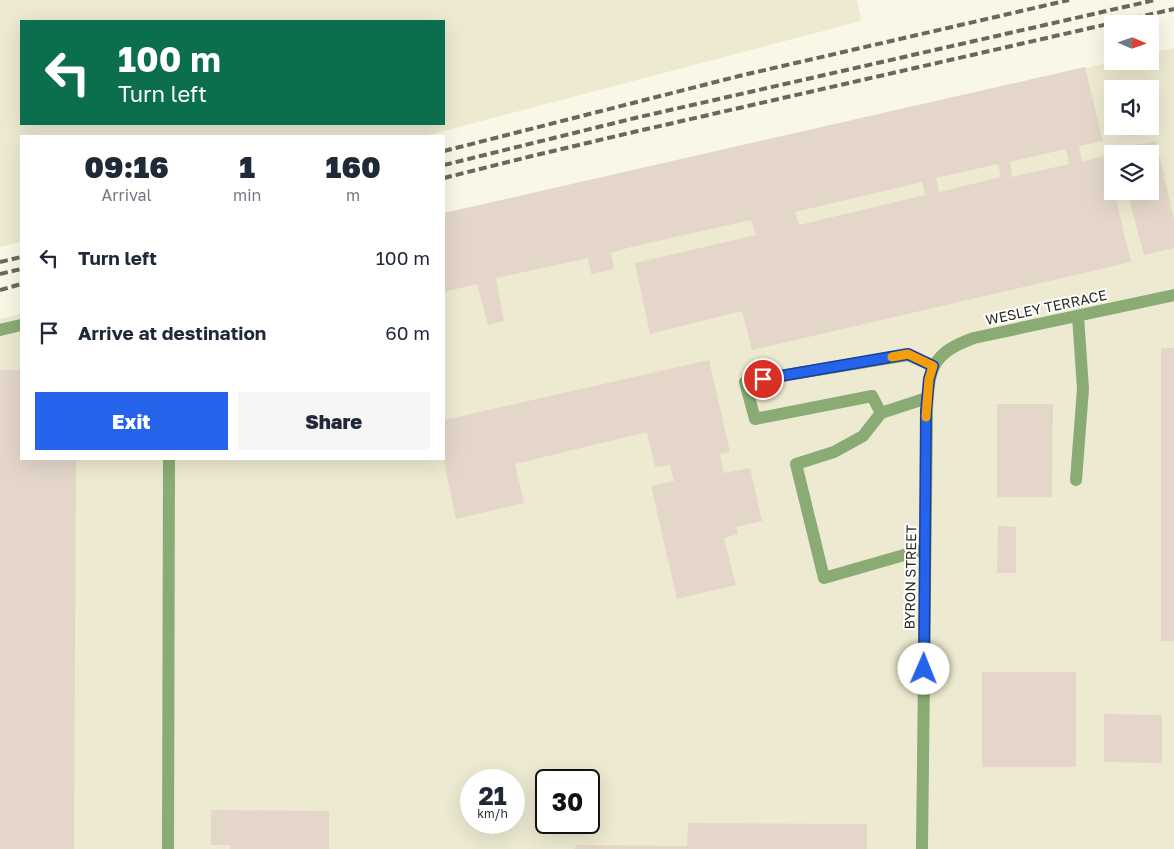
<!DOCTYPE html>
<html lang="en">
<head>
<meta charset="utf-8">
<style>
	body { margin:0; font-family:"Golos Text",sans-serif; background:#f6f6f7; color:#1f2937; height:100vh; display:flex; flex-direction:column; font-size:19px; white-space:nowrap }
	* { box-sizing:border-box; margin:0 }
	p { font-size:16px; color:#747a83 }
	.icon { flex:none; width:28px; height:28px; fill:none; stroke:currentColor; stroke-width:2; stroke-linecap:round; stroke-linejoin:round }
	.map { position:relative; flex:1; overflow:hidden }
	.details { position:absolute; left:20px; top:135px; width:425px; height:325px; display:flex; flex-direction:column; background:#fff; border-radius:0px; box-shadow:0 5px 20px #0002 }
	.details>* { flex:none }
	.guide { position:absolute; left:20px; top:20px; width:425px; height:105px; border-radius:0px; box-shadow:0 5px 20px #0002; background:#0b6e4f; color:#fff; overflow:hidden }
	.needle { width:32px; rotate:92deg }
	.tools { position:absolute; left:1104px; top:15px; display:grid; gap:10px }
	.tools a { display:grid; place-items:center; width:55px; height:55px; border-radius:0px; background:#fff; box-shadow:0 5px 20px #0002; font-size:25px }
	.speed { position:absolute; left:460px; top:769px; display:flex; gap:10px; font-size:25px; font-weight:700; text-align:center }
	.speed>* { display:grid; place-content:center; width:65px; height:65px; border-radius:50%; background:#fff; box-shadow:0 5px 20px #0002; line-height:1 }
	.speed small { font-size:12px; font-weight:400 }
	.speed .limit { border:2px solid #111; border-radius:8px; background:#fff; color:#111 }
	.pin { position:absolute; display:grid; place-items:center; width:42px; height:42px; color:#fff; margin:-21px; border:2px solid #fff; border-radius:50%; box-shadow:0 1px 5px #0007 }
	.me { position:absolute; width:55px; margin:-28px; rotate:1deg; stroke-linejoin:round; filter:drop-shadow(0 0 4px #0008) }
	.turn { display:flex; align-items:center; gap:18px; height:105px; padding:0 15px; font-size:22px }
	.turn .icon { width:65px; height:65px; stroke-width:2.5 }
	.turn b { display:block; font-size:35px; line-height:42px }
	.eta { display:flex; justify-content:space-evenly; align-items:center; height:85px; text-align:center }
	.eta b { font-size:30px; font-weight:800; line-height:35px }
	.action { display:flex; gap:10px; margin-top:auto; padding:10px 15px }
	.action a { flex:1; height:58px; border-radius:0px; background:#2563eb; color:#fff; font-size:20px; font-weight:800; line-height:58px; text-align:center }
	.action a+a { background:#f6f6f7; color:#1f2937 }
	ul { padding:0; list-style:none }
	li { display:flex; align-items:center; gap:15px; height:75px; padding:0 15px }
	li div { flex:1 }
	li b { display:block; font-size:19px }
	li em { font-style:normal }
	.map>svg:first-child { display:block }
</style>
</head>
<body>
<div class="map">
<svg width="1174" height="849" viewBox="0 0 1174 849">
	<rect width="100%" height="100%" fill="#f9f7e5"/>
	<!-- built -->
	<g fill="#edead1" fill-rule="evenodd">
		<path d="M0,0H857L861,21L425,136H21V242L0,247ZM21,21H444V124H21Z"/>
		<path d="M1174,48V849H0V319L21,314V459H444V217L1116,61H1150V53ZM1112,89H1150V126H1112ZM1112,154H1150V191H1112ZM471,780H514V822H471ZM546,780H589V822H546Z"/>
	</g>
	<!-- building -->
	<g fill="#e4d7ca" fill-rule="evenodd">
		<path d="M1085,67L1103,141L1079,146L1082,162L1106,155L1112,183V191H1114L1131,262L752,350L742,311L650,334L635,263L756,235L751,220L631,247L611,253L614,269L591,274L588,258L496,278L504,321L488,325L477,284L444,292V213ZM1066,149L1069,164L1012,177L1010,162ZM998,164L1001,177L939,192L936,178ZM922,182L925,195L799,225L795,212Z"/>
		<path d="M1156,141L1174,219V248L1144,255L1127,191H1150V154H1117L1116,149Z"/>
		<rect x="1161" y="348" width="13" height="293"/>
		<path d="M709,360L730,452L720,454L724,473L750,468L762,521L737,527L738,534L724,538L736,585L677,599L651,486L674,481L670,465L655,467L647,432L515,464L524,503L456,519L443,459H444V420Z"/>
		<path d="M0,370H21V459H76L74,849H0Z"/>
		<path d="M997,404H1053L1052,497H997Z"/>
		<path d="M998,526L1016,527V573H997Z"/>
		<rect x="982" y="672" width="94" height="95"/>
		<path d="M1104,714L1162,715V763L1104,762Z"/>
		<path d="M211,810L329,811V849H230V845H211Z"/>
		<path d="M688,823L867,824V849H575L576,845L687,846Z"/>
	</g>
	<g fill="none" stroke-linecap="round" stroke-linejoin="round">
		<!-- minor -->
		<g stroke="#8bab74" stroke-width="12">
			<path d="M0,330L21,325"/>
			<path d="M881,413L872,396L755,419L745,382L908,355L933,366"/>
			<path d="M1076,480L1083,389L1078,316"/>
			<path d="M925,549L824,578L796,464L834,452L863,436L881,413L927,398"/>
			<path d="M168,849L169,459"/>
			<path d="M922,849L927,411C929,369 931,353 974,338L1174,295"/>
		</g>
		<!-- rail -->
		<g stroke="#69685e" stroke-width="4" stroke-dasharray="8 4" stroke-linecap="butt">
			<path d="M444,151L739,76L1069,0"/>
			<path d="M444,165L635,118L1155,0"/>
			<path d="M444,178L532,156L638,131L1174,9"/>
			<path d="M0,262L21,257"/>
			<path d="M0,274L21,269"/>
			<path d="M0,290L21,284"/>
		</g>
	</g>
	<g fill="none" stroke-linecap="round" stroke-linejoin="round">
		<defs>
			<path id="route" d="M763,379L908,354L933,366L929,379L926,411L924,669"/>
		</defs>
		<!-- route casing -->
		<use href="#route" stroke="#184099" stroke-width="12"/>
		<!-- route -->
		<use href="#route" stroke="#2563eb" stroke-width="9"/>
		<!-- slow -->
		<path stroke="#f59e0b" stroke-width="9" d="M892,357L908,354L933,366L929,379L926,417"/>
	</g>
	<g text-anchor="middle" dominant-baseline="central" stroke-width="4" stroke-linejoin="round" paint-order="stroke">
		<!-- street labels -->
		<g font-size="14" fill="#2b2a24" stroke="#fff">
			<text transform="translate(1046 307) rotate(-12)">WESLEY TERRACE</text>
			<text transform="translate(910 577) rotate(-89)">BYRON STREET</text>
		</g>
	</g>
</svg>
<div class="tools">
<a><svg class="needle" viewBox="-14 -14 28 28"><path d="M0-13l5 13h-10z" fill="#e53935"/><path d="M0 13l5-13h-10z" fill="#747a83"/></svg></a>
<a><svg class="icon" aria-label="sound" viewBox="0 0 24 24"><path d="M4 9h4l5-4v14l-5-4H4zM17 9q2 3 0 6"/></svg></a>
<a><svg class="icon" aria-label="layers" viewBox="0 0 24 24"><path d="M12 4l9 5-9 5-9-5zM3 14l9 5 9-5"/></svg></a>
</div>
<div class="speed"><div>21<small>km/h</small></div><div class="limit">30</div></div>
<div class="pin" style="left:763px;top:379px;background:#d93025"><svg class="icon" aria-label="arrive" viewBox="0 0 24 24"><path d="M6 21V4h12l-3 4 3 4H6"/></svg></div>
<svg class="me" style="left:924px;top:669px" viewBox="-20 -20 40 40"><circle r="19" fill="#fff"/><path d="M0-13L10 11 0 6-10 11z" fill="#2563eb"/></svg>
<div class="guide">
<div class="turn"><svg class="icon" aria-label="left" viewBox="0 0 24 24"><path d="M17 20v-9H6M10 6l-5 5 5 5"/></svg><div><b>100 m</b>Turn left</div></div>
</div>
<section class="details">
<div class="eta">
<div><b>09:16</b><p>Arrival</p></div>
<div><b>1</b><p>min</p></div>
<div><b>160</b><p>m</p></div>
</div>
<ul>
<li><svg class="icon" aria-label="left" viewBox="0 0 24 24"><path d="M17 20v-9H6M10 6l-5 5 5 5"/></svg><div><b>Turn left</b></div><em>100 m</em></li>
<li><svg class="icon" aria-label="arrive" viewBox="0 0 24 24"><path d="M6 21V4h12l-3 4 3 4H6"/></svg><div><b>Arrive at destination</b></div><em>60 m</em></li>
</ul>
<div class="action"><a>Exit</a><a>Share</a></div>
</section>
</div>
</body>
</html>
